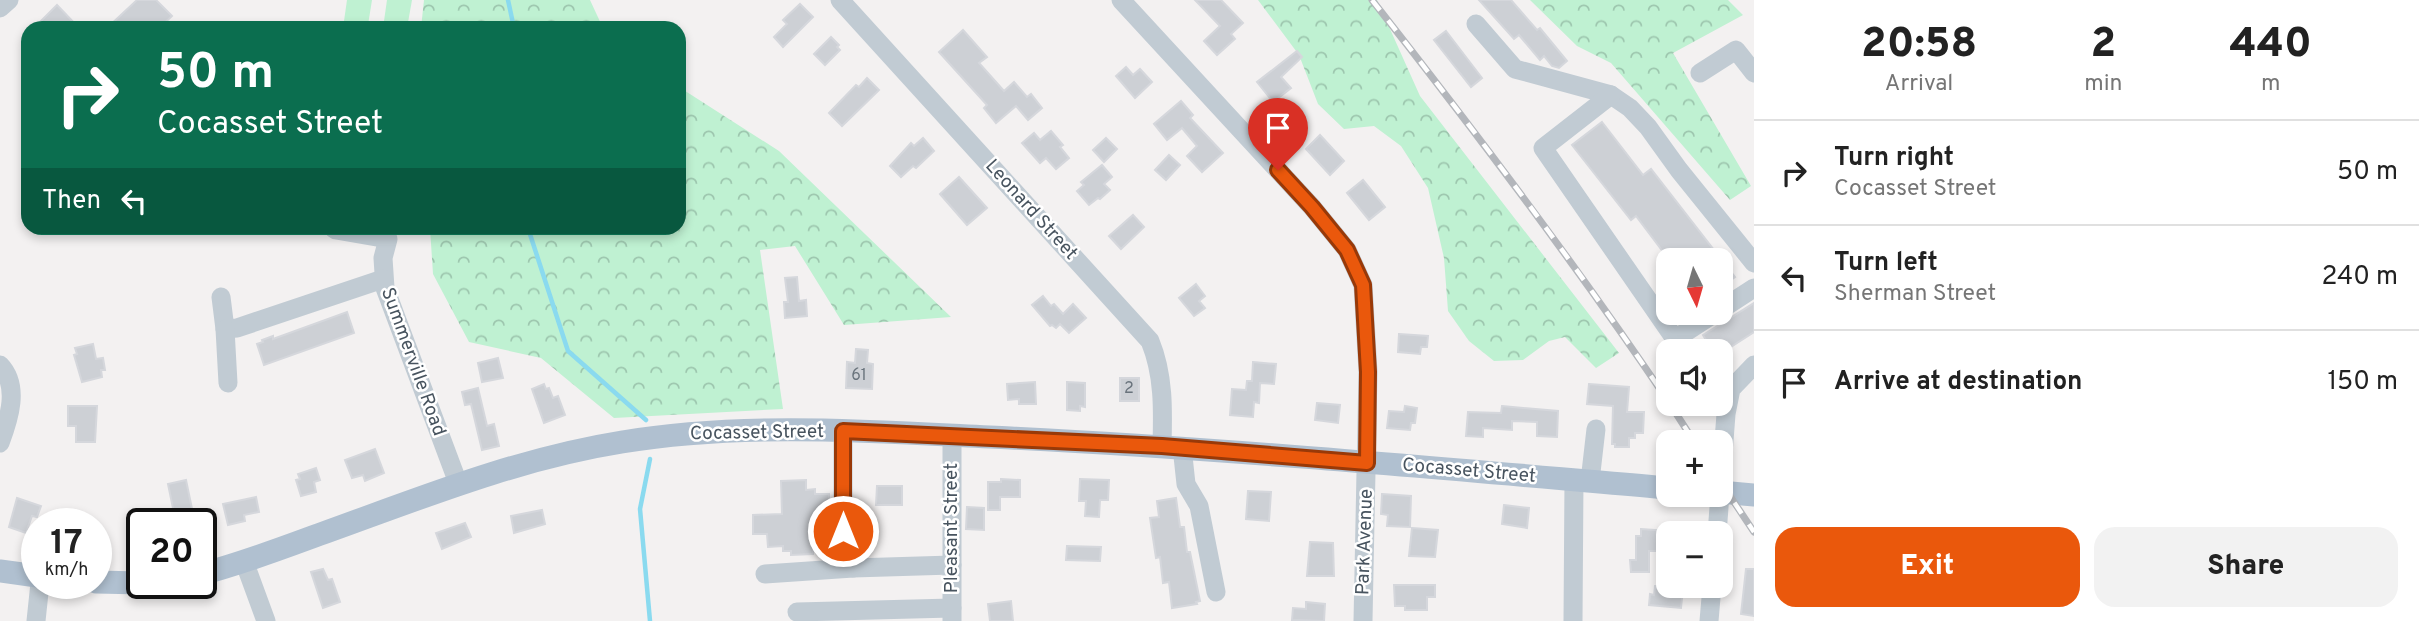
<!DOCTYPE html>
<html lang="en">
<head>
<meta charset="utf-8">
<style>
	body { margin:0; font-family:Overpass,sans-serif; background:#f2f2f2; color:#222; height:100vh; display:flex; flex-direction:column; font-size:26px; white-space:nowrap }
	* { box-sizing:border-box; margin:0 }
	p { font-size:23px; color:#767676 }
	.icon { flex:none; width:38px; height:38px; fill:none; stroke:currentColor; stroke-width:2; stroke-linecap:round; stroke-linejoin:round }
	.map { position:relative; flex:1; overflow:hidden }
	.side { display:flex; flex-direction:column; background:#fff; width:665px }
	.side>* { flex:none }
	.guide { position:absolute; left:21px; top:21px; width:665px; height:214px; border-radius:21px; box-shadow:0 4px 10px #0003; background:#0b6e4f; color:#fff; overflow:hidden }
	.needle { width:46px; rotate:175deg }
	.fabs { position:absolute; left:1656px; top:248px; display:grid; gap:14px }
	.fabs a { display:grid; place-items:center; width:77px; height:77px; border-radius:14px; background:#fff; box-shadow:0 4px 10px #0003; font-size:35px }
	.speed { position:absolute; left:21px; top:508px; display:flex; gap:14px; font-size:35px; font-weight:700; text-align:center }
	.speed>* { display:grid; place-content:center; width:91px; height:91px; border-radius:50%; background:#fff; box-shadow:0 4px 10px #0003; line-height:1 }
	.speed small { font-size:18px; font-weight:400 }
	.speed .limit { border:4px solid #111; border-radius:10px; background:#fff; color:#111 }
	.pin { position:absolute; display:grid; place-items:center; width:60px; height:60px; color:#fff; margin:-72px -30px; border-radius:50% 50% 50% 0; rotate:-45deg; box-shadow:0 0 7px #0007 }
	.pin .icon { rotate:45deg }
	.me { position:absolute; width:77px; margin:-38px; rotate:0deg; stroke-linejoin:round; filter:drop-shadow(0 0 5px #0008) }
	.turn { display:flex; align-items:center; gap:24px; height:147px; padding:0 21px; font-size:32px }
	.turn .icon { width:91px; height:91px; stroke-width:2.5 }
	.turn b { display:block; font-size:49px; line-height:60px }
	.then { display:flex; align-items:center; height:66px; padding:0 21px; background:#0003; gap:14px; font-size:26px }
	.eta { display:flex; justify-content:space-evenly; align-items:center; height:119px; text-align:center }
	.eta b { font-size:42px; font-weight:800; line-height:49px }
	.cta { display:flex; gap:14px; margin-top:auto; padding:14px 21px }
	.cta a { flex:1; height:80px; border-radius:21px; background:#ea580c; color:#fff; font-size:28px; font-weight:800; line-height:80px; text-align:center }
	.cta a+a { background:#f2f2f2; color:#222 }
	ul { padding:0; list-style:none }
	li { display:flex; align-items:center; gap:21px; height:105px; padding:0 21px; border-top:2px solid #e0e0e0 }
	li div { flex:1 }
	li b { display:block; font-size:26px }
	li em { font-style:normal }
	main { display:flex; flex:1; min-height:0 }
	.map>svg:first-child { display:block }
</style>
</head>
<body>
<main>
<div class="map">
<svg width="1754" height="621" viewBox="0 0 1754 621">
	<defs>
		<pattern id="forest-crowns" width="20" height="18" patternUnits="userSpaceOnUse" patternTransform="scale(1.75)"><rect width="20" height="18" fill="#bff1d2"/><path d="M2 6a3 3 0 1 1 6 0M12 15a3 3 0 1 1 6 0" fill="none" stroke="#9dc6ae"/></pattern>
	</defs>
	<rect width="100%" height="100%" fill="#f3f1f1"/>
	<!-- forest -->
	<g fill="url(#forest-crowns)">
		<path d="M424,0H590L603,28H421Z"/>
		<path d="M1258,0H1377L1420,96L1619,353L1596,368L1565,337L1549,341L1523,360L1494,361L1469,341L1448,311L1444,258L1428,188L1401,146L1374,126L1344,129L1318,104L1299,55Z"/>
		<path d="M1530,0H1728L1743,15L1673,53L1751,186L1730,200L1611,63L1577,46Z"/>
		<path d="M679,87L779,151L951,317L844,325L795,246L760,250L783,409L614,418L541,358L469,342L433,274L430,228H679Z"/>
	</g>
	<!-- park -->
	<g fill="#bff1d2">
		<path d="M347,0H372L368,25L344,21Z"/>
		<path d="M387,0H412L407,28H383Z"/>
	</g>
	<g fill="none" stroke-linecap="round" stroke-linejoin="round">
		<!-- stream -->
		<g stroke="#8adaef" stroke-width="4.5">
			<path d="M508,0L514,28"/>
			<path d="M528,228L568,351L646,420"/>
			<path d="M650,621L640,509L650,459"/>
		</g>
	</g>
	<!-- building -->
	<g fill="#cdd0d5" stroke="#d5d7dc" stroke-width="2">
		<path d="M137,0H156L172,16L159,28H107Z"/>
		<path d="M1195,0H1221L1243,23L1231,34L1235,39L1217,55L1204,41L1220,26Z"/>
		<path d="M1479,0H1511L1537,30L1540,28L1567,61L1559,68L1552,66L1544,56L1540,60L1519,35L1514,39Z"/>
		<path d="M800,4L813,17L783,47L774,37L787,24L783,20Z"/>
		<path d="M57,5L79,28H34Z"/>
		<path d="M963,30L987,57L979,63L1004,91L1014,82L1027,97L1031,94L1042,108L1028,120L1016,106L996,123L984,108L987,105L939,52Z"/>
		<path d="M1446,31L1482,78L1471,87L1434,40Z"/>
		<path d="M831,37L839,45L837,47L840,50L825,65L814,54Z"/>
		<path d="M1297,51L1302,57L1281,77L1291,88L1273,102L1257,82Z"/>
		<path d="M1126,67L1133,75L1140,69L1152,82L1135,98L1116,76Z"/>
		<path d="M867,78L879,90L842,126L829,113L856,85L859,87Z"/>
		<path d="M1181,101L1193,115L1190,118L1223,153L1202,172L1187,156L1197,146L1182,128L1167,140L1154,124Z"/>
		<path d="M1602,122L1643,175L1651,169L1735,277L1720,288V261H1670L1636,216L1631,220L1572,145Z"/>
		<path d="M1051,131L1063,145L1060,147L1069,158L1056,169L1046,158L1040,163L1022,143L1034,133L1040,140Z"/>
		<path d="M1320,135L1344,161L1330,175L1306,149Z"/>
		<path d="M923,138L934,151L916,168L913,166L901,177L890,166L911,143L914,146Z"/>
		<path d="M1106,138L1117,149L1104,162L1093,150Z"/>
		<path d="M1169,155L1180,165L1166,180L1155,170Z"/>
		<path d="M1102,165L1112,177L1104,184L1110,190L1100,199L1098,198L1089,205L1077,191L1084,185L1081,182Z"/>
		<path d="M959,177L987,208L967,225L940,194Z"/>
		<path d="M1363,180L1385,207L1369,220L1347,193Z"/>
		<path d="M1133,215L1144,227L1121,249L1109,236Z"/>
		<path d="M797,277L799,301L806,300L807,316L785,318L784,302H788L785,278Z"/>
		<path d="M1196,284L1205,296L1199,301L1205,308L1194,316L1179,298Z"/>
		<path d="M1043,296L1051,306L1054,304L1063,314L1073,304L1086,318L1069,333L1060,324L1056,328L1052,325L1050,326L1032,305Z"/>
		<path d="M1754,303V332L1723,352H1713L1703,335Z"/>
		<path d="M347,312L354,333L264,365L257,344L263,342L262,340L273,336V339Z"/>
		<path d="M1399,334L1428,336L1427,347H1421L1420,354L1398,352Z"/>
		<path d="M93,344L96,359L103,358L105,370H101L102,377L82,382L74,355L77,354L75,348Z"/>
		<path d="M856,349L868,350L867,363L873,364L872,389L846,388L847,362L855,363Z"/>
		<path d="M498,358L503,378L482,382L478,363Z"/>
		<path d="M1253,362L1276,364L1274,384L1260,383L1259,403L1254,402L1253,417L1230,415L1232,389L1246,390L1247,381H1252Z"/>
		<rect x="1120" y="378" width="19" height="23"/>
		<path d="M1035,382L1036,404H1019V399L1008,400L1007,384Z"/>
		<path d="M1067,382L1085,383V407L1080,406V411L1067,410Z"/>
		<path d="M544,384L546,389L549,388L553,398L558,396L565,415L544,423L532,389Z"/>
		<path d="M1589,384L1629,387L1627,412H1644L1643,433H1635V438H1629V447H1615V444H1612L1613,406L1587,404Z"/>
		<path d="M478,388L487,426L494,424L499,446L482,450L471,404L465,405L462,392Z"/>
		<path d="M1317,403L1340,405L1338,423L1315,420Z"/>
		<path d="M68,406H97L95,442H76V426H68Z"/>
		<path d="M1405,406L1417,408L1415,423H1411L1410,430L1387,428L1389,411L1404,412Z"/>
		<path d="M1502,406L1558,411L1557,437L1537,436V422L1512,421V430L1483,428V437L1466,436L1468,412L1501,413Z"/>
		<path d="M375,449L384,473L365,481L363,475L352,478L345,460Z"/>
		<path d="M316,468L320,480L314,482L316,492L301,496L296,480L300,479L298,474Z"/>
		<path d="M1001,479L1020,480V497H1000V510H988V482H1001Z"/>
		<path d="M1080,479L1109,480L1108,500H1100L1099,517L1085,516L1086,501H1079Z"/>
		<path d="M186,480L195,523H176L168,484Z"/>
		<path d="M806,480V490L815,489V494H829V500H831V538H824L825,548L813,549V554L791,555V551H783V546L768,547L767,534H753V515L782,514L781,481Z"/>
		<path d="M877,486H902V505H876Z"/>
		<path d="M1248,491L1271,492L1269,521L1246,519Z"/>
		<path d="M1382,494L1411,496L1410,527L1387,526L1388,515L1381,514Z"/>
		<path d="M256,497L259,512L244,515L245,521L228,525L223,504Z"/>
		<path d="M17,498L41,506L37,517L32,516L26,533L9,527Z"/>
		<path d="M1176,498L1180,527H1184L1187,552H1190L1200,601L1196,602L1197,604L1172,608L1169,582L1163,583L1160,557L1156,558L1150,518L1159,517L1157,501Z"/>
		<path d="M1504,505L1529,508L1527,528L1502,524Z"/>
		<path d="M967,507L984,508V530L966,529Z"/>
		<path d="M542,510L545,524L514,533L511,516Z"/>
		<path d="M465,523L471,537L442,549L436,533Z"/>
		<path d="M1412,528L1438,530L1435,557L1409,556Z"/>
		<path d="M1641,529L1668,531L1666,551H1649V572H1631L1630,560H1636V536H1641Z"/>
		<path d="M1310,542L1333,543L1334,576H1307Z"/>
		<path d="M1067,546L1101,547L1100,561L1066,560Z"/>
		<path d="M323,569L328,580L332,579L340,602L323,608L311,572Z"/>
		<path d="M1746,569H1754V616L1741,614Z"/>
		<path d="M1394,585H1435V597H1427V610H1405V606H1395Z"/>
		<path d="M1655,586L1683,589L1681,608L1649,605L1650,594L1654,595Z"/>
		<path d="M1011,601L1013,621H990L988,604Z"/>
		<path d="M1306,602L1325,604L1324,621L1292,620L1293,608L1306,609Z"/>
	</g>
	<g fill="none" stroke-linecap="round" stroke-linejoin="round">
		<!-- minor -->
		<g stroke="#c1cbd3" stroke-width="19">
			<path d="M840,0L1150,341C1164,375 1163,410 1162,446"/>
			<path d="M1121,0L1312,207L1347,250L1363,285L1368,372L1363,621"/>
			<path d="M0,8L9,0"/>
			<path d="M1476,24L1515,69L1611,95L1630,108L1648,127L1679,170L1754,263"/>
			<path d="M1700,73L1736,50L1754,73"/>
			<path d="M1611,95L1543,148L1684,352"/>
			<path d="M333,228L336,230L388,239L383,258L385,288L458,483"/>
			<path d="M221,297L225,329L237,328L383,279"/>
			<path d="M1720,310L1754,288"/>
			<path d="M225,329L228,383"/>
			<path d="M1675,339L1715,313"/>
			<path d="M0,365C20,386 9,419 0,443"/>
			<path d="M843,431V556L846,563L853,568L952,565"/>
			<path d="M1182,447L1186,484L1199,506L1216,592"/>
			<path d="M1590,481L1596,429"/>
			<path d="M1717,534L1726,414L1731,389L1754,365"/>
			<path d="M244,561L266,621"/>
			<path d="M765,574L853,568"/>
			<path d="M797,612L952,608"/>
			<path d="M36,621L40,583"/>
			<path d="M952,621V435"/>
			<path d="M1573,621L1574,479"/>
			<path d="M1709,621L1712,586"/>
		</g>
		<!-- major -->
		<g stroke="#b0c0d0" stroke-width="23">
			<path d="M1720,492L1754,495"/>
			<path d="M0,571L37,576"/>
			<path d="M201,574C240,564 277,550 315,536C416,500 515,459 622,442C750,421 882,432 1011,438C1230,449 1449,469 1668,488"/>
			<path d="M96,582L142,583"/>
		</g>
		<defs>
			<g id="rail">
				<path d="M1372,0C1475,131 1575,263 1668,401"/>
				<path d="M1670,404L1695,443"/>
				<path d="M1720,481L1754,532"/>
			</g>
		</defs>
		<!-- rail casing -->
		<use href="#rail" stroke="#b3b6bb" stroke-width="7"/>
		<!-- rail -->
		<use href="#rail" stroke="#fff" stroke-width="4.5" stroke-dasharray="13" stroke-linecap="butt"/>
	</g>
	<g fill="none" stroke-linecap="round" stroke-linejoin="round">
		<defs>
			<path id="route" d="M843,531V431L1162,446L1367,463L1368,372L1363,285L1347,250L1312,207L1278,170"/>
		</defs>
		<!-- route casing -->
		<use href="#route" stroke="#983908" stroke-width="18"/>
		<!-- route -->
		<use href="#route" stroke="#ea580c" stroke-width="12"/>
	</g>
	<g text-anchor="middle" dominant-baseline="central" stroke-width="5" stroke-linejoin="round" paint-order="stroke">
		<!-- number labels -->
		<g font-size="16" fill="#69737c">
			<text x="859" y="376">61</text>
			<text x="1129" y="389">2</text>
		</g>
		<!-- street labels -->
		<g font-size="19" fill="#48545f" stroke="#fff">
			<text transform="translate(1031 210) rotate(48)">Leonard Street</text>
			<text transform="translate(413 362) rotate(70)">Summerville Road</text>
			<text transform="translate(757 433) rotate(-1)">Cocasset Street</text>
			<text transform="translate(1469 471) rotate(5)">Cocasset Street</text>
			<text transform="translate(952 528) rotate(-90)">Pleasant Street</text>
			<text transform="translate(1365 542) rotate(-88)">Park Avenue</text>
		</g>
	</g>
</svg>
<div class="fabs">
<a><svg class="needle" viewBox="-14 -14 28 28"><path d="M0-13l5 13h-10z" fill="#e53935"/><path d="M0 13l5-13h-10z" fill="#767676"/></svg></a>
<a><svg class="icon" aria-label="sound" viewBox="0 0 24 24"><path d="M4 9h4l5-4v14l-5-4H4zM17 9q2 3 0 6"/></svg></a>
<a>+</a>
<a>−</a>
</div>
<div class="speed"><div>17<small>km/h</small></div><div class="limit">20</div></div>
<div class="pin" style="left:1278px;top:170px;background:#d93025"><svg class="icon" aria-label="arrive" viewBox="0 0 24 24"><path d="M6 21V4h12l-3 4 3 4H6"/></svg></div>
<svg class="me" style="left:843px;top:531px" viewBox="-20 -20 40 40"><circle r="17" fill="#ea580c" stroke="#fff" stroke-width="3"/><path d="M0-11L8 9 0 5-8 9z" fill="#fff"/></svg>
<div class="guide">
<div class="turn"><svg class="icon" aria-label="right" viewBox="0 0 24 24"><path d="M7 20v-9h11M14 6l5 5-5 5"/></svg><div><b>50 m</b>Cocasset Street</div></div>
<div class="then">Then<svg class="icon" aria-label="left" viewBox="0 0 24 24"><path d="M17 20v-9H6M10 6l-5 5 5 5"/></svg></div>
</div>
</div>
<section class="side">
<div class="eta">
<div><b>20:58</b><p>Arrival</p></div>
<div><b>2</b><p>min</p></div>
<div><b>440</b><p>m</p></div>
</div>
<ul>
<li><svg class="icon" aria-label="right" viewBox="0 0 24 24"><path d="M7 20v-9h11M14 6l5 5-5 5"/></svg><div><b>Turn right</b><p>Cocasset Street</p></div><em>50 m</em></li>
<li><svg class="icon" aria-label="left" viewBox="0 0 24 24"><path d="M17 20v-9H6M10 6l-5 5 5 5"/></svg><div><b>Turn left</b><p>Sherman Street</p></div><em>240 m</em></li>
<li><svg class="icon" aria-label="arrive" viewBox="0 0 24 24"><path d="M6 21V4h12l-3 4 3 4H6"/></svg><div><b>Arrive at destination</b></div><em>150 m</em></li>
</ul>
<div class="cta"><a>Exit</a><a>Share</a></div>
</section>
</main>
</body>
</html>
